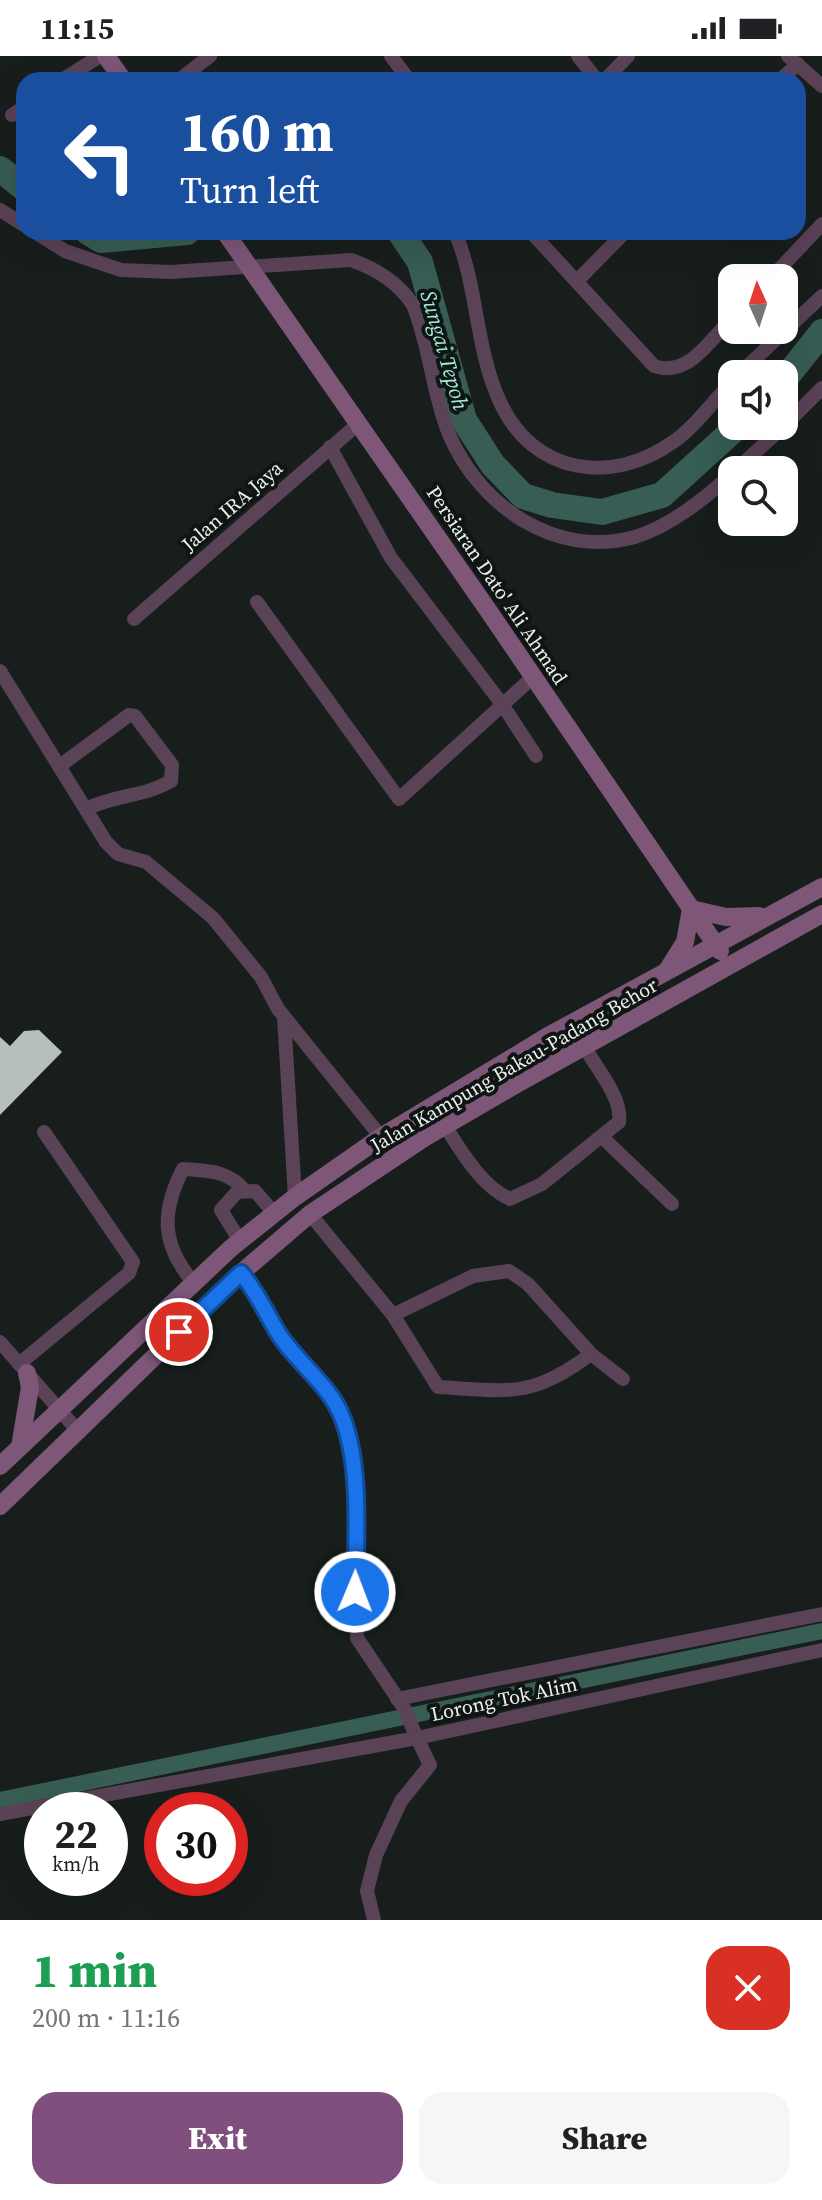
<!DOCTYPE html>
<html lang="en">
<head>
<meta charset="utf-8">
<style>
	body { margin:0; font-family:"Source Serif 4",serif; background:#f6f6f6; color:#202124; height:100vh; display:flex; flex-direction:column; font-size:30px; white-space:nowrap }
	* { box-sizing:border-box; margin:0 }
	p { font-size:26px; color:#757577 }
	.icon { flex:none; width:44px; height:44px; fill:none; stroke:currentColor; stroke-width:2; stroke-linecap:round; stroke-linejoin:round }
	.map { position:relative; height:1864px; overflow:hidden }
	.sheet { display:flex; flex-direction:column; background:#fff; flex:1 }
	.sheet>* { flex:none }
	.guide { position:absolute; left:16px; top:16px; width:790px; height:168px; border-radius:24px; box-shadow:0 8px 32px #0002; background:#1a4fa0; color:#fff; overflow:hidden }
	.needle { width:52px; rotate:357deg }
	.controls { position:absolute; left:718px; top:208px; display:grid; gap:16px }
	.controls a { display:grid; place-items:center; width:80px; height:80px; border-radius:16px; background:#fff; box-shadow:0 8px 32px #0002; font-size:40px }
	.speed { position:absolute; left:24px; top:1736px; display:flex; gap:16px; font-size:40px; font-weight:700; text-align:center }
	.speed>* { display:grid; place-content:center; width:104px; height:104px; border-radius:50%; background:#fff; box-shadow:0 8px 32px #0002; line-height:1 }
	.speed small { font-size:20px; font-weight:400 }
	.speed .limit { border:12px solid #d22; background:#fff; color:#111 }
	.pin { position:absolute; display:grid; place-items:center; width:68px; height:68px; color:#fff; margin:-34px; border:4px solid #fff; border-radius:50%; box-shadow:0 2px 8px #0007 }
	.me { position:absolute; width:88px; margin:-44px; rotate:1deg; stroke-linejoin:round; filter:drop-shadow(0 0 6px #0008) }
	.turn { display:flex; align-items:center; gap:28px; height:168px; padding:0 32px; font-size:36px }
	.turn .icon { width:104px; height:104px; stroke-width:2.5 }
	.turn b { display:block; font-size:56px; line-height:68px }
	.round { display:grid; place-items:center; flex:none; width:84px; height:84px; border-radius:24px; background:#f6f6f6 }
	.headline { display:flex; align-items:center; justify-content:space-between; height:136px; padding:0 32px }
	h1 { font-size:48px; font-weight:800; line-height:60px; color:#1e9e55 }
	.button { display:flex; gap:16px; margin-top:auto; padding:16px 32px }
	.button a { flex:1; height:92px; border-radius:24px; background:#814f7e; color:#fff; font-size:32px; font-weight:800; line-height:92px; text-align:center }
	.button a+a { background:#f6f6f6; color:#202124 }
	.status { display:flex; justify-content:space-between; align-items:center; height:56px; padding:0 40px; background:#fff; direction:ltr }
	.status svg { height:22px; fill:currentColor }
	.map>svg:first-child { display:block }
</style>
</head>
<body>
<div class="status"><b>11:15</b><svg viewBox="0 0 49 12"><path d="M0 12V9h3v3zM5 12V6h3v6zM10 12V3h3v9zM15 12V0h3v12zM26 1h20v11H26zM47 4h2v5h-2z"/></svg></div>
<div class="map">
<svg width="822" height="1864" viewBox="0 0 822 1864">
	<rect width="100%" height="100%" fill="#171e1c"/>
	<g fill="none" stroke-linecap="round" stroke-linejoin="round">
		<!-- canal -->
		<path stroke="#375d54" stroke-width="16" d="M0,1744L822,1575"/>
		<!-- river -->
		<g stroke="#375d54" stroke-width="26">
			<path d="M0,113L24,132"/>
			<path d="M88,176L101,184L187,176"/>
			<path d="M400,176L420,206L464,364L493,409L523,440L552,449L602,456L662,439L738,370"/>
			<path d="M784,324L822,276"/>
		</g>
	</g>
	<!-- building -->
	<path fill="#b6bfbd" d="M39,974L62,996L0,1059V981L10,990L24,975Z"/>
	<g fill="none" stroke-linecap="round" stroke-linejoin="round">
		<!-- street -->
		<g stroke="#5a4257" stroke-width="14">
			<path d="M391,0L409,24"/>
			<path d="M578,0L597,24"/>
			<path d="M788,0L822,30"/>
			<path d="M62,24L100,0"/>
			<path d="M179,24L210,0"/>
			<path d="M605,24L628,0"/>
			<path d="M780,24L798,8"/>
			<path d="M12,59L24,51"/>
			<path d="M0,154L24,169"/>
			<path d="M35,176L65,195L121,214L171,216L351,204C375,212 399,227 413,249C430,290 432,337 449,378C479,450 556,503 635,481C671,470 705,442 732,418"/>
			<path d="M455,176C478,230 475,292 500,346C533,418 611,430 673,386C695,371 713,345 732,326"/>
			<path d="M531,176L654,310C688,322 710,284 732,262"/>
			<path d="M771,222L822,168"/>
			<path d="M577,225L625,176"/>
			<path d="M739,318L822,240"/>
			<path d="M784,370L822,332"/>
			<path d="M330,391L391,502L502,648L536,700"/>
			<path d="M736,414L784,370"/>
			<path d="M257,546L399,743L533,621"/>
			<path d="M134,563L358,368"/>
			<path d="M0,615L106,786L118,798L146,806L213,862L261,921L278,953L381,1081"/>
			<path d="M61,709L129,659L135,660L172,709L171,725C144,741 116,738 86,753"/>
			<path d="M284,961L295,1141"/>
			<path d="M445,1070C461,1095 482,1131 510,1143L542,1128L619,1066C623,1043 596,1011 585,992"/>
			<path d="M602,1081L672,1148"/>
			<path d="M310,1158L393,1259L473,1220L509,1215L528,1228L591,1298L623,1323"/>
			<path d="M240,1185L221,1154L237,1136L255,1135L274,1157"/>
			<path d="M241,1217L260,1239L280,1280L333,1343L346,1368L354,1429L357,1582L404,1652L417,1682L822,1594"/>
			<path d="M194,1227C161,1189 161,1156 183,1113C207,1115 229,1114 245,1135"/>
			<path d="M393,1259L438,1331C509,1335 531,1343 591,1298"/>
			<path d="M0,1286L78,1375"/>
			<path d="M19,1308L129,1217L133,1206L44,1076"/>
			<path d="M397,1643L822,1558"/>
			<path d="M0,1758L417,1682L430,1709L401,1745L376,1799L367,1835L374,1864"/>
		</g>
		<!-- secondary -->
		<g stroke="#7d5678" stroke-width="18">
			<path d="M106,0L123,24"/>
			<path d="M225,176L490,557L720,895"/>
			<path d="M691,853L726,861L759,860"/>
			<path d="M668,913L685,886L691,853"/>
			<path d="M20,1391L30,1331L27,1317"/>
			<path d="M0,1410L231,1192L295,1141L381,1081L548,980L822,831"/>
			<path d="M0,1450L241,1217L310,1158L424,1082L515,1029L822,858"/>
		</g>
	</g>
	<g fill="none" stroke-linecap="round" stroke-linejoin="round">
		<defs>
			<path id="route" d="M179,1276L241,1217C258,1237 266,1258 280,1280C295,1302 317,1320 332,1342C364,1388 356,1482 355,1536"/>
		</defs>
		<!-- route casing -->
		<use href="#route" stroke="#114b97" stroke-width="20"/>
		<!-- route -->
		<use href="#route" stroke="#1a73e8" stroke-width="14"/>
	</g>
	<g text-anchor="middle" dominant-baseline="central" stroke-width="8" stroke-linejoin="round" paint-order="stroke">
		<!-- street labels -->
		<g font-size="20" fill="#ebefee" stroke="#0e1513">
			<text transform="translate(232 450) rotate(-41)">Jalan IRA Jaya</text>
			<text transform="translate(497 529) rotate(56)">Persiaran Dato' Ali Ahmad</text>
			<text transform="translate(514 1009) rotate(-30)">Jalan Kampung Bakau-Padang Behor</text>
			<text transform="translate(504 1643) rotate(-12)">Lorong Tok Alim</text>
		</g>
		<!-- water labels -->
		<g font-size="22" font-style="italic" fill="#a1e9d8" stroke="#0e1513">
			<text transform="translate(445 294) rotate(74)">Sungai Tepoh</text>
		</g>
	</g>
</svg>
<div class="controls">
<a><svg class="needle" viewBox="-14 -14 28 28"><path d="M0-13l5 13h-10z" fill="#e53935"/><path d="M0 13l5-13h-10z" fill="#757577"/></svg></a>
<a><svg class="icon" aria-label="sound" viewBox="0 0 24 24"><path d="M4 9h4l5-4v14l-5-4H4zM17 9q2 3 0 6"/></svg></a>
<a><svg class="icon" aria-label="search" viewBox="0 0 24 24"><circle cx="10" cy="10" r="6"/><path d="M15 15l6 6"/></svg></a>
</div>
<div class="speed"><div>22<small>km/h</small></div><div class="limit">30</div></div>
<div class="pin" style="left:179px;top:1276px;background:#d93025"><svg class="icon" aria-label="arrive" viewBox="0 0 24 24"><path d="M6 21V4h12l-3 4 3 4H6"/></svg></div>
<svg class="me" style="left:355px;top:1536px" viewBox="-20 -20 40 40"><circle r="17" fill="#1a73e8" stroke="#fff" stroke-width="3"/><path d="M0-11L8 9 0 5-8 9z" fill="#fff"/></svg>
<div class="guide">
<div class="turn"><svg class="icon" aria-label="left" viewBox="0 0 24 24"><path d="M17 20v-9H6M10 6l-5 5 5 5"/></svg><div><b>160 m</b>Turn left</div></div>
</div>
</div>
<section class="sheet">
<div class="headline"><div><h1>1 min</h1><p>200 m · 11:16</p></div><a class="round" style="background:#d93025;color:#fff"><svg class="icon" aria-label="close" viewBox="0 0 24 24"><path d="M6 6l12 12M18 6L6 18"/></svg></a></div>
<div class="button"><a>Exit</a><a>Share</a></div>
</section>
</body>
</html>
